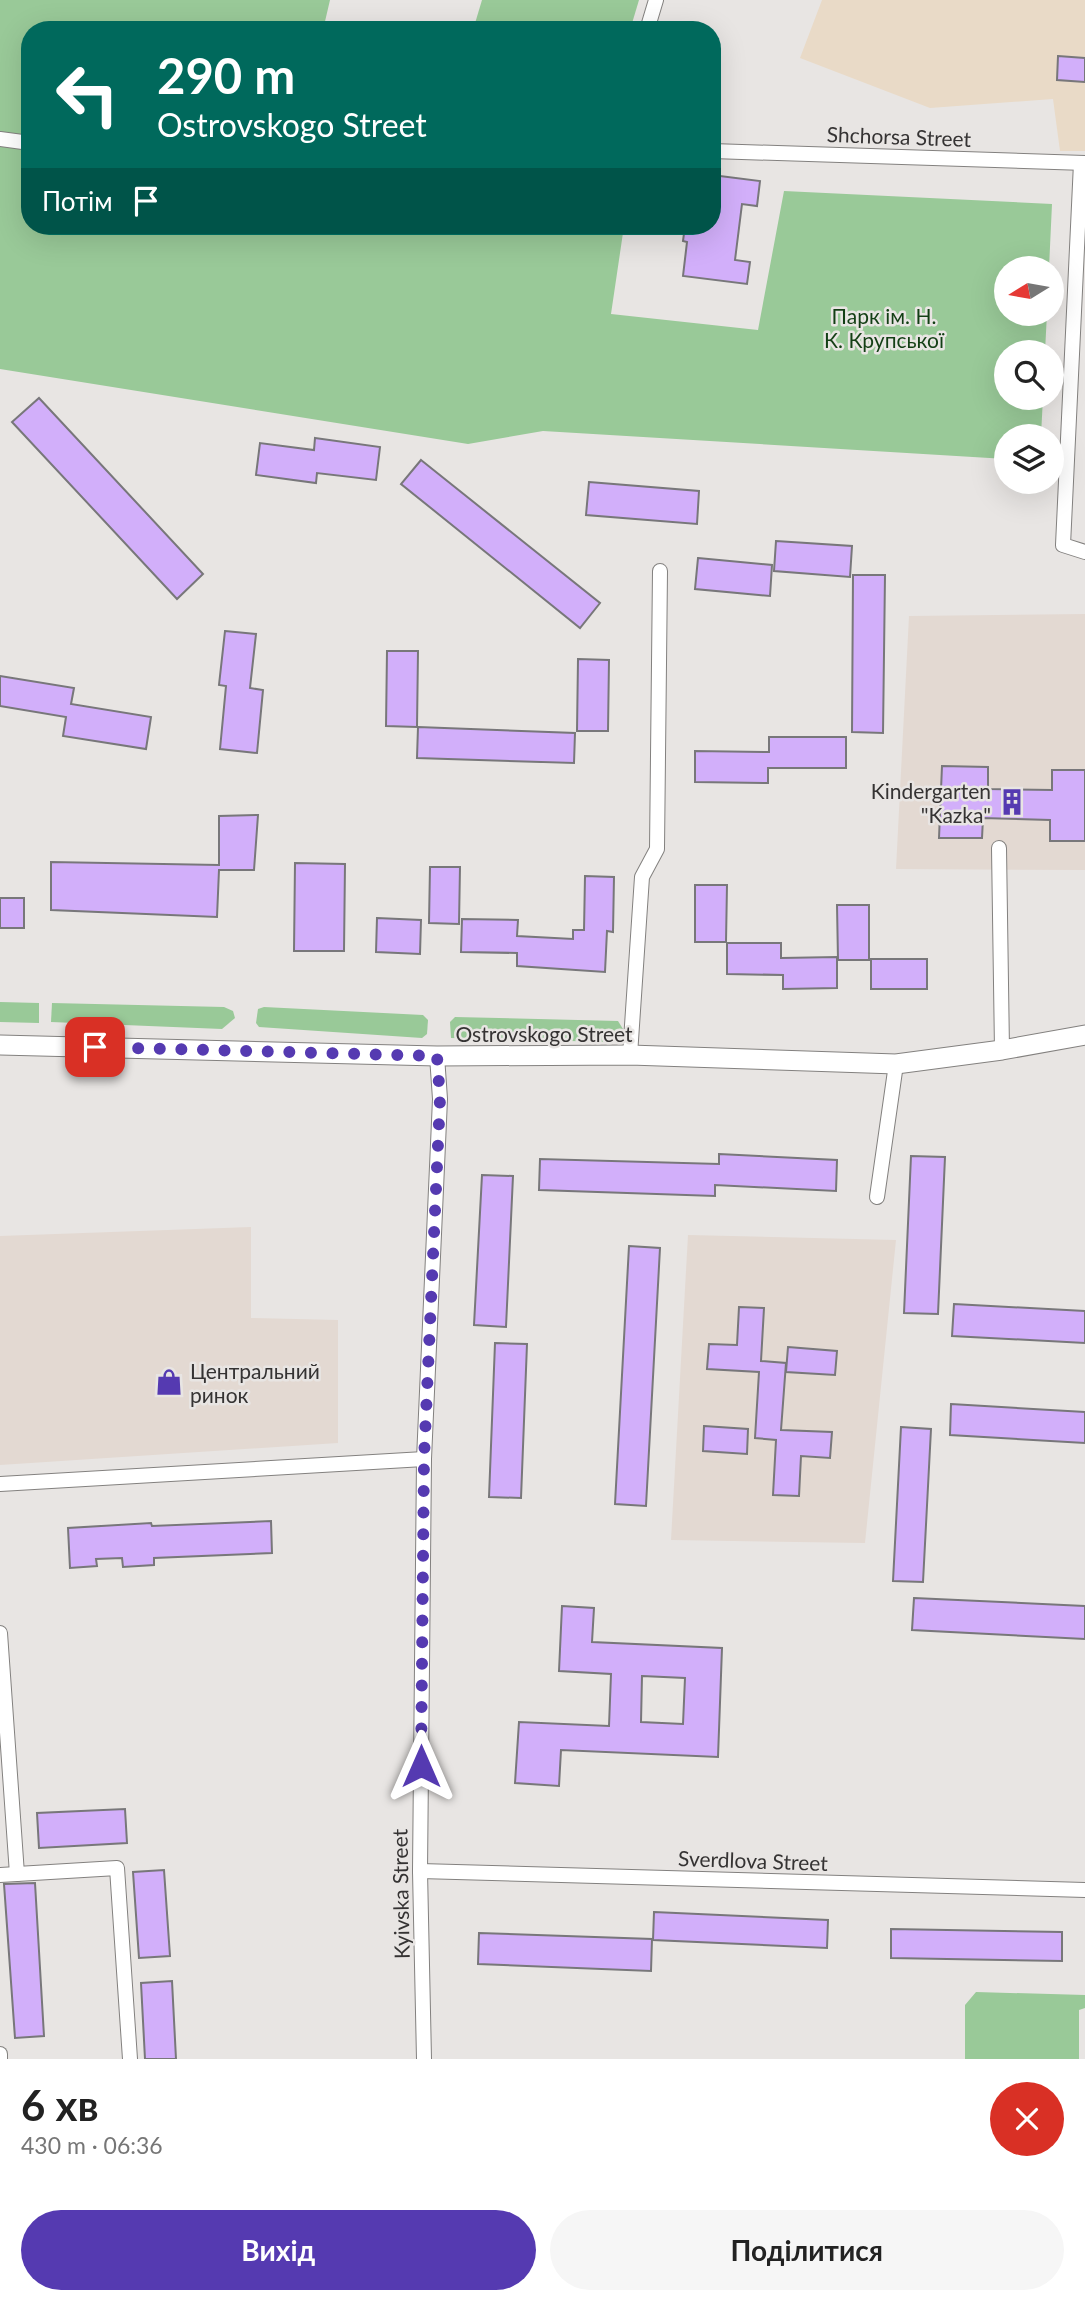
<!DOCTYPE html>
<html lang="uk">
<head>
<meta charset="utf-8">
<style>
	body { margin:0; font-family:Lato,sans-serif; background:#f6f6f6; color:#222; height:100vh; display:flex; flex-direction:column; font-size:26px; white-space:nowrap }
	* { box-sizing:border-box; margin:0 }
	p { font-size:23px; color:#767676 }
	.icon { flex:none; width:38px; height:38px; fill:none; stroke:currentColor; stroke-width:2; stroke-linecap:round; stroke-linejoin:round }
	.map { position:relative; height:2059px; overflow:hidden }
	.side { display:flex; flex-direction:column; background:#fff; flex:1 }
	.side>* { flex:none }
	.hud { position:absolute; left:21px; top:21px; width:700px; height:214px; border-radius:28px; box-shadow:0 7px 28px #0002; background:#00695c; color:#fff; overflow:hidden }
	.needle { width:46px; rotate:259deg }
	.fabs { position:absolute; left:994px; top:256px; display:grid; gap:14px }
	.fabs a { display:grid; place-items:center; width:70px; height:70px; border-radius:50%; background:#fff; box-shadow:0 7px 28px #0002; font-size:35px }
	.pin { position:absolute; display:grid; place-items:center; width:60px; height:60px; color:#fff; margin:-30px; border-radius:14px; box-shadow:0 4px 10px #0006 }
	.me { position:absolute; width:77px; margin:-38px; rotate:0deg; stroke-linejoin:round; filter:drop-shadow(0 0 5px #0008) }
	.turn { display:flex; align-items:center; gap:24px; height:147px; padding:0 21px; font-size:32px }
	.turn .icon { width:91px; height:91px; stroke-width:2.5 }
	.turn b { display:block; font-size:49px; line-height:60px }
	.then { display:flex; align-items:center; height:66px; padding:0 21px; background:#0003; gap:14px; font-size:26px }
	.round { display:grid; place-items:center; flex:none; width:74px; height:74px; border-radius:37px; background:#f6f6f6 }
	.summary { display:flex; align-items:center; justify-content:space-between; height:119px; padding:0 21px }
	h1 { font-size:42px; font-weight:700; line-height:52px }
	.cta { display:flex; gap:14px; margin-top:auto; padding:14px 21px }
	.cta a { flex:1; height:80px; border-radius:42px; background:#553ab1; color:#fff; font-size:28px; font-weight:700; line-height:80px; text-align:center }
	.cta a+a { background:#f6f6f6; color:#222 }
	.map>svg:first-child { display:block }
</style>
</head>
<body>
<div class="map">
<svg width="1085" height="2059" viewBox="0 0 1085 2059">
	<rect width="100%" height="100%" fill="#e8e5e3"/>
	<!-- built -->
	<g fill="#e3d9d2">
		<path d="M1085,614V870L896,869L909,616Z"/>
		<path d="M251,1227V1318L338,1320V1443L0,1465V1236Z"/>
		<path d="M688,1235L896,1240L865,1543L671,1540Z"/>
	</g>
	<!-- industrial -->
	<path fill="#e9dac7" d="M822,0H1085V151H1060L1053,99L930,108L800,58Z"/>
	<!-- green -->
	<g fill="#99c998">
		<path d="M0,0H330L323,30H30V226H624L611,314L758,330L784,191L1052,204L1049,268H1006V313H1047L1045,352H1006V397H1043L1041,436H1006V459L543,431L468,444L0,369Z"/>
		<path d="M482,0H639L630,30H473Z"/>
		<path d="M0,1002L39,1003V1023L0,1022Z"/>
		<path d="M52,1003L224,1007L233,1011L235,1018L222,1029L51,1022Z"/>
		<path d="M264,1007L423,1015L428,1020L427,1034L422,1038L259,1027L256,1023L258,1009Z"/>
		<path d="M455,1017L618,1021L623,1029L618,1038L611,1042L451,1038L450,1022Z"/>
		<path d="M976,1992L1085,1995V2008L1079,2010V2059H965V2005Z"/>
	</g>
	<!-- building -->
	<g fill="#d2affa" stroke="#78777a" stroke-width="2" fill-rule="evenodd">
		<path d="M1058,56L1085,58V82L1057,80Z"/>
		<path d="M712,175L760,181L757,206L742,204L735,260L750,262L747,284L683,276L687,242L683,241L685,226H712Z"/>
		<path d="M39,398L203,574L177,599L12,422Z"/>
		<path d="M315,438L380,447L376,480L317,473L316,483L256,475L260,443L314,450Z"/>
		<path d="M421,460L600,603L580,628L401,484Z"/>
		<path d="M589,482L699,491L697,524L586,515Z"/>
		<path d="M776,541L852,546L850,577L774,571Z"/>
		<path d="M698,558L772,565L770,596L695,589Z"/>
		<path d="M853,575H885L883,733L852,732Z"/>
		<path d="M225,631L256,634L250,688L263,690L257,753L220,749L226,686L219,685Z"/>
		<path d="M387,651H418L417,727L386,726Z"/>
		<path d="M578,659L609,660L608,731H577Z"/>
		<path d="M0,676L74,688L71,704L151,717L146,749L63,736L66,717L0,706Z"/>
		<path d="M418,727L575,733L574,763L417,758Z"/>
		<path d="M769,737H846V768H768V783L695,782V751L769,752Z"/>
		<path d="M942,766L988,767V789L1052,790V770H1085V841H1050V820L983,818L982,838H939Z"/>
		<path d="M258,815L254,870H219L217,917L51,910V862L219,865V816Z"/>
		<path d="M295,863L345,864L344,951H294Z"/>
		<path d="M430,867H460L459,924L429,923Z"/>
		<path d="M585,876L614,877L613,932L607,931L605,972L517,966V953L461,952L462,919L518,920L517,936L573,939V930H584Z"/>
		<path d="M695,885H727L726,942H695Z"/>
		<rect x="0" y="898" width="24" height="30"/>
		<path d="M837,905H869V960H838Z"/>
		<path d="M377,918L421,920L420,954L376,952Z"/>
		<path d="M727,943H781V958L837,957V988L783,989V975L727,974Z"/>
		<rect x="871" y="959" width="56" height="30"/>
		<path d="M719,1154L837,1160L836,1191L715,1185V1196L539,1190L540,1159L719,1164Z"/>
		<path d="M911,1156L945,1157L938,1314L904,1313Z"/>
		<path d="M482,1175L513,1176L506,1327L474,1325Z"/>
		<path d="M629,1246L660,1248L646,1506L615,1504Z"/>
		<path d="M954,1304L1085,1311V1343L952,1336Z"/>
		<path d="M739,1307L764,1308L761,1361L786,1363L781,1430L832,1432L830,1458L801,1456L799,1496L773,1495L776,1440L755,1438L759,1372L707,1369L709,1344L737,1345Z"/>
		<path d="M495,1343L527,1344L521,1498L489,1497Z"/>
		<path d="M788,1347L837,1351L835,1375L786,1372Z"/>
		<path d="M951,1404L1085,1412V1443L950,1435Z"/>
		<path d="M704,1426L748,1429L747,1454L703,1451Z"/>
		<path d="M901,1427L931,1429L923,1582L893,1581Z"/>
		<path d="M271,1521L272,1553L154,1558V1565L123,1567L122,1558L96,1559L97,1566L70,1568L68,1528L151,1523L152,1526Z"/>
		<path d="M914,1598L1085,1606V1639L912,1630Z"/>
		<path d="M562,1606L594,1608L592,1642L722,1648L718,1757L561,1750L559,1786L515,1783L519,1722L609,1726L611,1674L559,1671ZM642,1676L685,1678L683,1724L641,1722Z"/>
		<path d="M125,1809L127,1843L39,1848L37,1813Z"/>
		<path d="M164,1870L170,1956L139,1958L133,1872Z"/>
		<path d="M35,1883L44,2036L15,2038L4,1884Z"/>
		<path d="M654,1912L828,1920L827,1948L653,1940Z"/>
		<path d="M891,1929L1062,1932V1961L891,1958Z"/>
		<path d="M479,1933L652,1939L651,1971L478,1964Z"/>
		<path d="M172,1981L176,2059H145L141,1983Z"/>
	</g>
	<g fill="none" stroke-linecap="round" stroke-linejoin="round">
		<defs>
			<g id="street">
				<path d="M647,30L656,0"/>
				<path d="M0,139L30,143"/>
				<path d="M712,151L1085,163"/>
				<path d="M1081,163L1063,545L1085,552"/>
				<path d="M999,848L1002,1050"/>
				<path d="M630,1055L642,877L657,849L660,571"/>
				<path d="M877,1197L896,1064"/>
				<path d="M0,1484L424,1459"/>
				<path d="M0,1633L17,1874"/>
				<path d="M420,1871L1085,1890"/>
				<path d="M0,1875L117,1868L130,2059"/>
				<path d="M0,2054V2059"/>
				<path d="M424,2059L420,1871L424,1459L440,1099L437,1056"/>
			</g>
			<path id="secondary" d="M0,1045L437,1056L630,1055L896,1064L1002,1050L1085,1035"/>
		</defs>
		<!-- street casing -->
		<use href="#street" stroke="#83817f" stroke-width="16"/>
		<!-- secondary casing -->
		<use href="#secondary" stroke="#83817f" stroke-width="21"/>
		<!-- street -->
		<use href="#street" stroke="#fff" stroke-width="14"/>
		<!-- secondary -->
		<use href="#secondary" stroke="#fff" stroke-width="19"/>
	</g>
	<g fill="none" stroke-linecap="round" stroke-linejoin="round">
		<!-- route -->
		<path stroke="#553ab1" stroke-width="12" stroke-dasharray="0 21.6" d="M95,1047L437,1056L440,1099L424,1459L421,1766"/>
	</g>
	<!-- icons -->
	<defs>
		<symbol id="building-bare" viewBox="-9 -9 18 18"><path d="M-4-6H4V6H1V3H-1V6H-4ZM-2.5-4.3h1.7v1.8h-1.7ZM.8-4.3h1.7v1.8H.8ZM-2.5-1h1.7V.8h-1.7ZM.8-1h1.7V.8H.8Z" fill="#553ab1" stroke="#e8e5e3" stroke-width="2.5" paint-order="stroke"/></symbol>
		<symbol id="shop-bare" viewBox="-9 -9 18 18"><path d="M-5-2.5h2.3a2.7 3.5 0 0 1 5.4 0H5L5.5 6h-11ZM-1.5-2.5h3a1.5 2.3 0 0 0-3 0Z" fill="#553ab1" stroke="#e8e5e3" stroke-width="2.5" paint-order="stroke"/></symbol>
	</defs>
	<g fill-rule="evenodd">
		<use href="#building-bare" x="993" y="783" width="38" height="38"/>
		<use href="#shop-bare" x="150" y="1363" width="38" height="38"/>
	</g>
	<g text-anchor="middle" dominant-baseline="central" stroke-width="5" stroke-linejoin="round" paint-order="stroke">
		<!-- street labels -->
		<g font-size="21" fill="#353333" stroke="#e8e5e3">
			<text transform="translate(899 136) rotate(2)">Shchorsa Street</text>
			<text x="544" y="1033">Ostrovskogo Street</text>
			<text transform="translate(753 1860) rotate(2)">Sverdlova Street</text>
			<text transform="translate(400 1894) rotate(-91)">Kyivska Street</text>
		</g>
		<!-- park labels -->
		<g font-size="21" fill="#133f15" stroke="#e8e5e3">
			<text x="884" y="315">Парк ім. Н.<tspan x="884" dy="24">К. Крупської</tspan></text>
		</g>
		<!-- poi labels -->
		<g font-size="21" fill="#353333" stroke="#e8e5e3" text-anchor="end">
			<text x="991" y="790">Kindergarten<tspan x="991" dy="24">"Kazka"</tspan></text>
			<text x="190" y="1370" text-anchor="start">Центральний<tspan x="190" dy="24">ринок</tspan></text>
		</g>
	</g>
</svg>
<div class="fabs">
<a><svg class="needle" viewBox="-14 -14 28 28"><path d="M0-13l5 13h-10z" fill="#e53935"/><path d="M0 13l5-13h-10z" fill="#767676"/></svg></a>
<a><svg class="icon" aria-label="search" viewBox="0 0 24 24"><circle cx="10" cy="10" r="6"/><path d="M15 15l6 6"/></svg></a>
<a><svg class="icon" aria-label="layers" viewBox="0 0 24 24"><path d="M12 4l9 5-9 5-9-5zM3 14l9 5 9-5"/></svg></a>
</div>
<div class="pin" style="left:95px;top:1047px;background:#d93025"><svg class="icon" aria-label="arrive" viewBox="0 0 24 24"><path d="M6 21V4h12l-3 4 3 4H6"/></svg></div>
<svg class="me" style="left:421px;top:1766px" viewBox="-20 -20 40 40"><path d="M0-17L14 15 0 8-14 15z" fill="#553ab1" stroke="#fff" stroke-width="4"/></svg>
<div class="hud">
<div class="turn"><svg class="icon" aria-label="left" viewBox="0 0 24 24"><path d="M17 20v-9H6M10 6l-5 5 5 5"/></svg><div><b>290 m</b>Ostrovskogo Street</div></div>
<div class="then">Потім<svg class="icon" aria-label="arrive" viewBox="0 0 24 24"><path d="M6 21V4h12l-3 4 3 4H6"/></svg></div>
</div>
</div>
<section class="side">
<div class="summary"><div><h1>6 хв</h1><p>430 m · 06:36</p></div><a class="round" style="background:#d93025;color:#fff"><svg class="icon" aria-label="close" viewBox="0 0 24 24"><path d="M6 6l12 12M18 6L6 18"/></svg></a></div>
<div class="cta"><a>Вихід</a><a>Поділитися</a></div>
</section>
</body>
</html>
